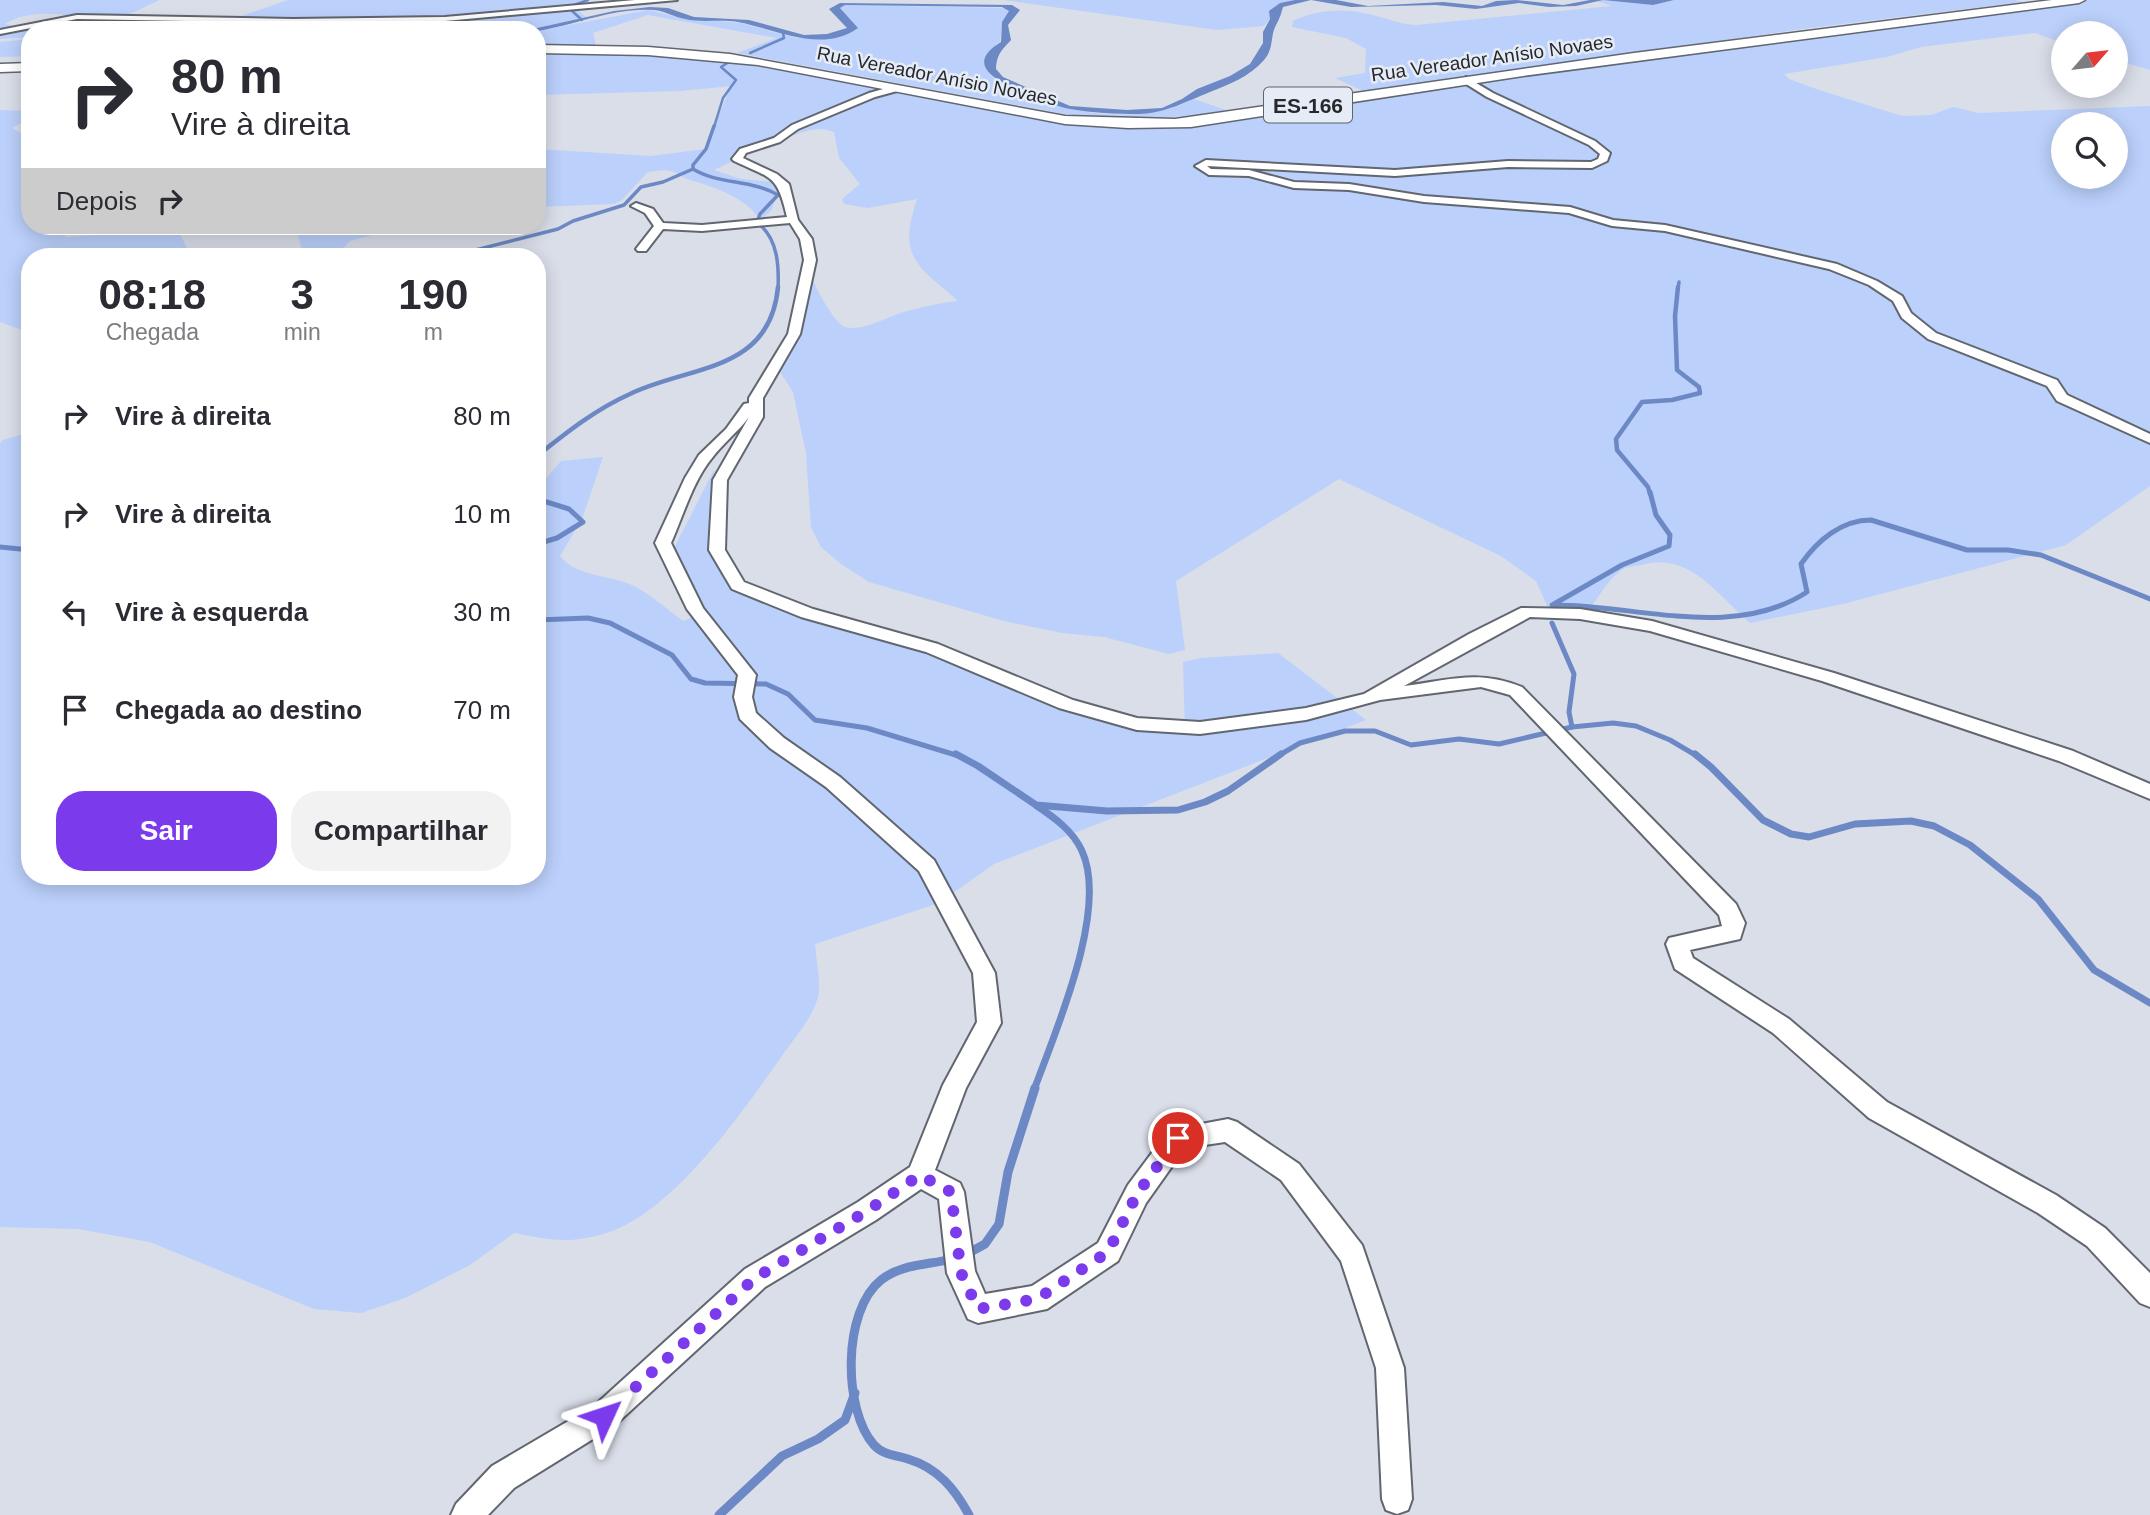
<!DOCTYPE html>
<html lang="pt">
<head>
<meta charset="utf-8">
<style>
	body { margin:0; font-family:Helvetica,sans-serif; background:#f2f2f3; color:#2b2b33; height:100vh; display:flex; flex-direction:column; font-size:26px; white-space:nowrap }
	* { box-sizing:border-box; margin:0 }
	p { font-size:23px; color:#7c7c81 }
	.icon { flex:none; width:38px; height:38px; fill:none; stroke:currentColor; stroke-width:2; stroke-linecap:round; stroke-linejoin:round }
	.map { position:relative; flex:1; overflow:hidden }
	.side { position:absolute; left:21px; top:248px; width:525px; height:637px; display:flex; flex-direction:column; background:#fff; border-radius:28px; box-shadow:0 4px 18px #0003 }
	.side>* { flex:none }
	.hud { position:absolute; left:21px; top:21px; width:525px; height:214px; border-radius:28px; box-shadow:0 4px 18px #0003; background:#fff; color:#2b2b33; overflow:hidden }
	.needle { width:46px; rotate:62deg }
	.controls { position:absolute; left:2051px; top:21px; display:grid; gap:14px }
	.controls a { display:grid; place-items:center; width:77px; height:77px; border-radius:50%; background:#fff; box-shadow:0 4px 18px #0003; font-size:35px }
	.pin { position:absolute; display:grid; place-items:center; width:60px; height:60px; color:#fff; margin:-30px; border:4px solid #fff; border-radius:50%; box-shadow:0 2px 7px #0007 }
	.me { position:absolute; width:77px; margin:-38px; rotate:48deg; stroke-linejoin:round; filter:drop-shadow(0 0 5px #0008) }
	.turn { display:flex; align-items:center; gap:24px; height:147px; padding:0 35px; font-size:32px }
	.turn .icon { width:91px; height:91px; stroke-width:2.5 }
	.turn b { display:block; font-size:49px; line-height:60px }
	.then { display:flex; align-items:center; height:66px; padding:0 35px; background:#0003; gap:14px; font-size:26px }
	.eta { display:flex; justify-content:space-evenly; align-items:center; height:119px; text-align:center }
	.eta b { font-size:42px; font-weight:800; line-height:49px }
	.button { display:flex; gap:14px; margin-top:auto; padding:14px 35px }
	.button a { flex:1; height:80px; border-radius:28px; background:#7c3aed; color:#fff; font-size:28px; font-weight:800; line-height:80px; text-align:center }
	.button a+a { background:#f2f2f3; color:#2b2b33 }
	ul { padding:0; list-style:none }
	li { display:flex; align-items:center; gap:21px; height:98px; padding:0 35px }
	li div { flex:1 }
	li b { display:block; font-size:26px }
	li em { font-style:normal }
	.map>svg:first-child { display:block }
</style>
</head>
<body>
<div class="map">
<svg width="2150" height="1515" viewBox="0 0 2150 1515">
	<rect width="100%" height="100%" fill="#d9dee9"/>
	<!-- green -->
	<g fill="#bbd0fb" fill-rule="evenodd">
		<path d="M0,0H158V1C145,6 126,18 112,18C77,20 37,4 5,24L36,30H30V37L0,39Z"/>
		<path d="M288,0H586L573,6L586,17L528,30H405L350,24L222,27L233,19Z"/>
		<path d="M1004,0H1295L1280,3L1270,11V19L1264,26L1217,30Z"/>
		<path d="M1603,0L1653,5L1674,0H2015L2023,2L1817,27L1363,91L1335,78L1365,73L1366,49L1346,38L1292,27L1293,21C1313,11 1340,8 1363,13C1381,16 1397,24 1416,25L1612,6L1597,1Z"/>
		<path d="M2086,0H2150V70L2116,60V33H2063V43L2035,33L1921,47L1887,57L1784,74L1789,79L1819,90L1902,116L1931,115L1953,107L1979,113L2150,106V486L2066,545L1843,604L1750,623C1717,595 1690,551 1641,565C1635,566 1625,567 1620,571C1607,581 1596,601 1586,614L1549,610L1536,581L1501,556L1339,479L1176,581L1185,650L1169,654L1104,637L1062,633L1004,621L869,582L841,564L821,547L811,527L806,453L793,392L775,364L813,279C815,288 836,325 845,327C864,332 886,317 904,312C921,307 939,303 958,301C918,265 897,259 917,199L868,208L844,204L842,199L860,184L839,158L834,132L823,129L810,130L775,141L714,170L741,179L782,183L771,211L760,220C746,197 714,187 690,180C683,178 677,172 670,171C663,169 655,171 648,172L622,200L614,204L537,207V149L651,156L705,149L731,86L680,91L537,95V52L604,51L744,62L1069,123L1111,127L1184,126L1465,82L1827,30ZM2063,124H2116V177H2063Z"/>
		<path d="M845,5L1005,8L1009,11L1002,22L1000,42C985,51 987,59 990,75C1044,111 1134,130 1194,99L1226,110C1170,120 1122,121 1065,114L737,53L777,38L648,15L593,33L596,46L537,47V31L649,10L677,17L741,23L797,38H824L858,28L840,8Z"/>
		<path d="M30,39V56L0,57V42Z"/>
		<path d="M0,110L30,111V119L12,128L30,138V226H85L63,237L133,233L180,234L187,248L177,257H30V333L0,322Z"/>
		<path d="M296,226H403L350,241L335,257H301L303,255Z"/>
		<path d="M30,432V877H537V489L561,461L603,457L582,519L560,556C577,578 610,574 634,586C651,595 667,609 683,621L699,615L671,554L714,470L720,506L721,558L733,574L776,604L915,647L1120,719L1185,731L1183,662L1201,658L1278,653L1366,720L994,864L939,903L815,944C816,959 820,977 819,992C816,1014 794,1038 782,1056C741,1113 673,1214 603,1234C567,1244 551,1240 514,1233L470,1265L405,1298L361,1313L314,1309L150,1242L78,1229L0,1227V443L3,440Z"/>
	</g>
	<!-- water -->
	<g fill="#6c88c5">
		<path d="M1295,0H1336L1368,6L1443,2L1482,6L1496,1L1516,0L1563,5L1590,0H1674L1653,5L1603,0L1576,6L1549,7L1519,3L1476,9L1436,5L1351,7L1311,0L1283,7C1281,14 1280,18 1276,25C1270,36 1274,49 1264,60C1249,77 1230,84 1210,92C1185,102 1166,113 1139,114C1116,114 1092,113 1070,109C1057,107 1047,101 1035,96C1013,88 956,69 1001,42L1002,22L1009,11L1002,7L845,5L840,8L858,28C821,54 776,29 738,22C721,19 702,23 685,19C674,17 665,11 654,10C615,7 575,25 537,31L528,30L614,11L650,7L668,8L694,17L749,20L804,35L827,34L847,28L829,9L840,3L1012,5L1020,10L1008,25L1011,40C1001,51 997,54 996,69L1003,77L1070,106L1127,110L1162,108L1182,99L1197,89L1230,76L1250,64L1263,43V32L1270,19L1269,11L1280,3Z"/>
		<path d="M350,24L405,30L346,27L156,30Z"/>
	</g>
	<g fill="none" stroke-linecap="round" stroke-linejoin="round">
		<!-- stream-far5 -->
		<g stroke="#6c88c5" stroke-width="2.5">
			<path d="M574,5L588,0"/>
			<path d="M572,7L571,10L582,20"/>
			<path d="M750,53L784,38L783,33"/>
			<path d="M714,127L723,98L736,80L721,67L729,62"/>
		</g>
		<!-- stream-far4 -->
		<g stroke="#6c88c5" stroke-width="3.5">
			<path d="M693,169C719,185 751,179 778,195L760,214L757,222"/>
			<path d="M760,225C778,240 779,267 778,289"/>
			<path d="M448,257L558,229L573,221L624,205L641,187L663,182L693,169V165L706,149L714,126"/>
			<path d="M1678,289L1679,282"/>
		</g>
		<!-- stream-far3 -->
		<g stroke="#6c88c5" stroke-width="4.5">
			<path d="M537,456C566,433 596,409 630,394C690,365 770,373 778,287"/>
			<path d="M1650,494L1648,487L1617,450L1616,439L1642,402L1672,400L1700,393L1699,387L1677,370L1675,316L1678,287"/>
		</g>
		<!-- stream-far2 -->
		<g stroke="#6c88c5" stroke-width="5">
			<path d="M537,499L569,509L583,522L557,538L537,544"/>
			<path d="M0,547L30,550"/>
			<path d="M1554,604L1622,565L1669,546L1670,535L1656,515L1650,492"/>
			<path d="M1552,605C1635,604 1732,641 1807,592L1801,564C1817,541 1841,520 1871,520L1967,550H2008L2041,555L2150,599"/>
			<path d="M537,620L588,618L610,623L672,655L691,679L705,683L766,684L788,694L815,720L867,728L959,756"/>
			<path d="M1552,623L1574,674L1569,712L1572,727"/>
			<path d="M1278,756L1300,743L1345,731H1375L1411,745L1459,739L1499,744L1572,727L1613,723L1636,726L1670,740L1697,756"/>
		</g>
		<!-- stream-far1 -->
		<g stroke="#6c88c5" stroke-width="7">
			<path d="M956,754L978,766L1036,805L1107,811L1178,810L1205,802L1228,791L1281,754"/>
			<path d="M1695,754L1711,767L1763,820L1791,834L1809,837L1855,824L1911,821L1934,826L1970,845L2038,899L2094,970L2150,1003"/>
			<path d="M1034,1090C1055,1032 1109,910 1082,851C1073,831 1055,818 1037,806"/>
		</g>
		<!-- stream -->
		<g stroke="#6c88c5" stroke-width="9">
			<path d="M965,1255L985,1244L999,1224L1008,1172L1035,1088"/>
			<path d="M952,1259C928,1265 901,1264 881,1280C842,1311 843,1410 874,1445C883,1455 895,1455 908,1459C938,1468 955,1489 969,1515"/>
			<path d="M719,1515L782,1456L818,1439L845,1420L855,1393"/>
		</g>
		<defs>
			<g id="street">
				<path d="M635,0H677L445,21L293,23L77,19L0,34V30L77,15L293,19L445,17Z"/>
				<path d="M1466,77L1493,93L1595,141L1610,153L1607,161L1592,168L1508,167L1395,176L1207,166L1211,169L1249,170L1294,182L1349,184L1424,196L1570,207L1613,220L1665,225L1837,264L1877,281L1902,296L1911,313L1936,333L2057,380L2067,395L2150,434V443L2057,401L2047,386L1928,339L1902,318L1893,301L1869,285L1829,269L1665,231L1612,226L1569,213L1424,202L1349,190L1294,188L1249,176L1209,175L1195,166L1206,160L1395,170L1508,161L1591,162L1598,159L1600,154L1589,145L1487,97L1463,82Z"/>
				<path d="M894,86L897,91L875,97L798,129L780,142L746,153L743,158L777,174L789,184L798,220L812,239L816,260L800,334L763,398V417L727,480L725,550L744,582L813,609L938,644L1073,700L1137,718L1200,722L1306,708L1364,694L1469,634L1521,608L1580,609L1652,621L1834,673L2073,751L2150,784V799L2059,761L1822,681L1650,631L1580,619L1530,617L1404,686C1450,680 1478,669 1522,687L1736,904L1745,923L1740,939L1690,950L1693,958L1789,1019L1887,1102L2056,1195L2105,1228L2150,1273V1307L2140,1303L2087,1246L2038,1213L1869,1118L1773,1033L1675,969L1666,944L1669,938L1722,926L1719,915L1510,695L1481,687L1380,700L1306,720L1200,734L1137,730L1059,708L926,652L801,617L732,589L709,550L713,480L749,417C738,432 723,443 712,458C693,481 683,516 671,543L703,608L756,675L752,697L756,713L784,738L840,777L934,860L995,973L1001,1023L966,1088L935,1170L960,1183L964,1192L975,1271L985,1294L1032,1286L1098,1243L1128,1185L1169,1130L1228,1119L1237,1122L1299,1164L1362,1245L1404,1368L1412,1499L1408,1510L1397,1514L1386,1510L1382,1499L1376,1368L1341,1261L1281,1180L1225,1142L1185,1148L1146,1203L1118,1261L1047,1309L978,1323L968,1319L947,1273L939,1199L921,1189L876,1220L765,1287L614,1426L514,1488L488,1515H451L456,1504L492,1466L594,1406L745,1269L858,1202L910,1167L943,1085L977,1022L973,973L919,871L826,787L770,748L740,719L734,697L738,675L687,609L655,543L685,478L699,455L726,429L744,404L749,403V398L788,334L804,260L800,239L790,223L702,231L663,229L646,251H638L636,249L654,226L645,213L631,206L636,203L653,209L663,223L702,225L787,217C777,174 772,179 734,161L732,159L740,149L774,138L792,125L869,93Z"/>
			</g>
			<g id="primary">
				<path d="M2052,0H2085L2079,3L1523,76L1191,127L1128,128L1065,124L758,65L648,55L537,53V45L648,47L730,54L1065,116L1175,119L1634,53Z"/>
				<path d="M30,63V71L0,72V64Z"/>
			</g>
		</defs>
		<!-- street casing -->
		<use href="#street" stroke="#61666f" stroke-width="4"/>
		<!-- primary casing -->
		<use href="#primary" stroke="#61666f" stroke-width="3"/>
		<!-- street -->
		<use href="#street" fill="#fff" fill-rule="evenodd"/>
		<!-- primary -->
		<use href="#primary" fill="#fff" fill-rule="evenodd"/>
	</g>
	<g fill="none" stroke-linecap="round" stroke-linejoin="round">
		<!-- route -->
		<path stroke="#7c3aed" stroke-width="12" stroke-dasharray="0 21.6" d="M604,1416L755,1278L867,1211L920,1175L951,1192L961,1273L978,1309L1037,1299L1108,1252L1137,1194L1178,1138"/>
	</g>
	<g text-anchor="middle" dominant-baseline="central" stroke-width="5" stroke-linejoin="round" paint-order="stroke">
		<!-- far-street labels -->
		<g font-size="19" fill="#26282c" stroke="#e6ecf6">
			<text transform="translate(1492 58) rotate(-8)">Rua Vereador Anísio Novaes</text>
			<text transform="translate(937 76) rotate(11)">Rua Vereador Anísio Novaes</text>
		</g>
		<!-- shield labels -->
		<rect fill="#e6ecf6" stroke="#606369" stroke-width="2" x="1264" y="87.5" width="88" height="35" rx="5"/>
		<g font-size="21" font-weight="bold" fill="#26282c">
			<text x="1308" y="105">ES-166</text>
		</g>
	</g>
</svg>
<div class="controls">
<a><svg class="needle" viewBox="-14 -14 28 28"><path d="M0-13l5 13h-10z" fill="#e53935"/><path d="M0 13l5-13h-10z" fill="#7c7c81"/></svg></a>
<a><svg class="icon" aria-label="search" viewBox="0 0 24 24"><circle cx="10" cy="10" r="6"/><path d="M15 15l6 6"/></svg></a>
</div>
<div class="pin" style="left:1178px;top:1138px;background:#d93025"><svg class="icon" aria-label="arrive" viewBox="0 0 24 24"><path d="M6 21V4h12l-3 4 3 4H6"/></svg></div>
<svg class="me" style="left:604px;top:1416px" viewBox="-20 -20 40 40"><path d="M0-17L14 15 0 8-14 15z" fill="#7c3aed" stroke="#fff" stroke-width="4"/></svg>
<div class="hud">
<div class="turn"><svg class="icon" aria-label="right" viewBox="0 0 24 24"><path d="M7 20v-9h11M14 6l5 5-5 5"/></svg><div><b>80 m</b>Vire à direita</div></div>
<div class="then">Depois<svg class="icon" aria-label="right" viewBox="0 0 24 24"><path d="M7 20v-9h11M14 6l5 5-5 5"/></svg></div>
</div>
<section class="side">
<div class="eta">
<div><b>08:18</b><p>Chegada</p></div>
<div><b>3</b><p>min</p></div>
<div><b>190</b><p>m</p></div>
</div>
<ul>
<li><svg class="icon" aria-label="right" viewBox="0 0 24 24"><path d="M7 20v-9h11M14 6l5 5-5 5"/></svg><div><b>Vire à direita</b></div><em>80 m</em></li>
<li><svg class="icon" aria-label="right" viewBox="0 0 24 24"><path d="M7 20v-9h11M14 6l5 5-5 5"/></svg><div><b>Vire à direita</b></div><em>10 m</em></li>
<li><svg class="icon" aria-label="left" viewBox="0 0 24 24"><path d="M17 20v-9H6M10 6l-5 5 5 5"/></svg><div><b>Vire à esquerda</b></div><em>30 m</em></li>
<li><svg class="icon" aria-label="arrive" viewBox="0 0 24 24"><path d="M6 21V4h12l-3 4 3 4H6"/></svg><div><b>Chegada ao destino</b></div><em>70 m</em></li>
</ul>
<div class="button"><a>Sair</a><a>Compartilhar</a></div>
</section>
</div>
</body>
</html>
